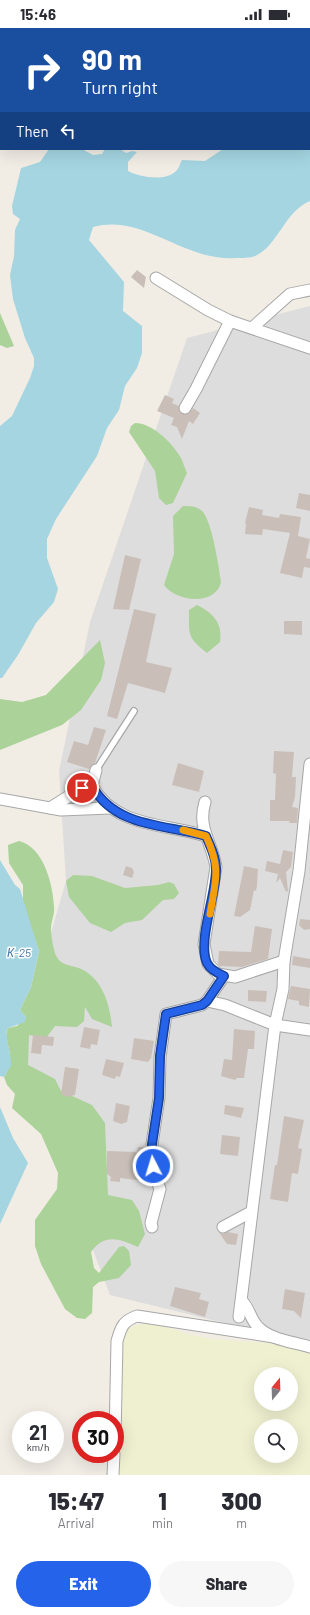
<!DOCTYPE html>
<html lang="en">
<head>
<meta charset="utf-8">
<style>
	body { margin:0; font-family:Barlow,sans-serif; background:#f7f7f7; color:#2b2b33; height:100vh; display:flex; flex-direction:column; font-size:15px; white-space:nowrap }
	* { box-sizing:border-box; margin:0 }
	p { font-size:13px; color:#7c7c81 }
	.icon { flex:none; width:22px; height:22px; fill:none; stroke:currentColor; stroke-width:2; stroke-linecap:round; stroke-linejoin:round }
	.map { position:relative; height:1447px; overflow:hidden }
	.panel { display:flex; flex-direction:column; background:#fff; flex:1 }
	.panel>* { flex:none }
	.banner { position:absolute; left:0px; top:0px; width:310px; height:122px; box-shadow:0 4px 16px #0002; background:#1a4fa0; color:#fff; overflow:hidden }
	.needle { width:26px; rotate:19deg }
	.buttons { position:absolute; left:254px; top:1339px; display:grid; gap:8px }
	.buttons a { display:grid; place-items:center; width:44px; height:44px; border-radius:50%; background:#fff; box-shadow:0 4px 16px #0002; font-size:20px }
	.speed { position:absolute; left:12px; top:1383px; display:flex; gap:8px; font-size:20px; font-weight:700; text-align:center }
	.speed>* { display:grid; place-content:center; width:52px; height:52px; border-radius:50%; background:#fff; box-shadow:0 4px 16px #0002; line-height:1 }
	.speed small { font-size:10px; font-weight:400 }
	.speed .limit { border:6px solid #d22; background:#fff; color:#111 }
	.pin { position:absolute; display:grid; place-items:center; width:34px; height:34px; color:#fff; margin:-17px; border:2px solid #fff; border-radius:50%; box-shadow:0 1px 4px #0007 }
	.me { position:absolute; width:44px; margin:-22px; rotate:355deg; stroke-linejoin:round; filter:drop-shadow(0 0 3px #0008) }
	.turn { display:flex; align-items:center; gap:14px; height:84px; padding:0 16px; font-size:18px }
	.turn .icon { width:52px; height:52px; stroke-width:2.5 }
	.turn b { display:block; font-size:28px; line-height:34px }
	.then { display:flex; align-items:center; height:38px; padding:0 16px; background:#0003; gap:8px; font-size:15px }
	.eta { display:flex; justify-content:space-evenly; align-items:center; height:68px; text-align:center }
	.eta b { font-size:24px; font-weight:800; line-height:28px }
	.action { display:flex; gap:8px; margin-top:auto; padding:8px 16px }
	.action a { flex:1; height:46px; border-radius:24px; background:#2563eb; color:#fff; font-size:16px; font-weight:800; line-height:46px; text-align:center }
	.action a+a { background:#f7f7f7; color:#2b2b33 }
	.status { display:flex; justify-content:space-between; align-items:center; height:28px; padding:0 20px; background:#fff; direction:ltr }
	.status svg { height:11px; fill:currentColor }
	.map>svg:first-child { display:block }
</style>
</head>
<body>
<div class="status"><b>15:46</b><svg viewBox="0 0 49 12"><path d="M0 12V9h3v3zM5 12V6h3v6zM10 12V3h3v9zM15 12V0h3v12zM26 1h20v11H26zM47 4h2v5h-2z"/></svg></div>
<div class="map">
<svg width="310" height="1447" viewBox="0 0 310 1447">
	<rect width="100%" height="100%" fill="#f1ede5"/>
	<!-- residential -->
	<path fill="#dedddd" d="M310,278V1316L110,1267L17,1022L66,853L59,743L90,594L187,310Z"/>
	<!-- farmland -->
	<path fill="#eff0d0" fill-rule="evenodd" d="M148,1296L164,1298L188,1306L211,1311L280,1316L310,1323V1447H118L121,1308L127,1301L137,1297ZM261,1346H291V1376H261ZM261,1398H291V1428H261Z"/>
	<!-- grass -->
	<path fill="#cdeda9" d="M0,0H71L1,1L0,40Z"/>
	<!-- forest -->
	<g fill="#abd298">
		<path d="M0,285L14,318L7,320L0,317Z"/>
		<path d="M135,395C152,395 171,414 179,427C183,432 184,439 187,445L173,475L166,477L159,470L155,443L129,404L131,398Z"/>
		<path d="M183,478C190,478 198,478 203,484C212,495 219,539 221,554C216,578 176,574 164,557L174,526L173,488Z"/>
		<path d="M197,577C213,585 223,595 220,614L207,625C187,609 189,607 189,582Z"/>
		<path d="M100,612L105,635L101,652L81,682L62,697L0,722V671L22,674L46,667Z"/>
		<path d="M19,813C44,819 53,857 54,879C55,886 51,893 51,901C51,908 53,918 55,925C60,940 74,936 85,943C104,955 110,978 112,999L92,991L85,979L84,993L77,999L55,998L46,1010L29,1007L28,1037L55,1051L61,1063L92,1077L105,1095L108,1167L132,1172L139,1183L145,1206L138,1219C119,1211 105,1205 91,1224L94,1240L99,1245L119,1219L124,1218L129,1223L131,1237L119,1250L99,1254L93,1259L92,1285L85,1291L77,1290L65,1281L41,1236L35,1218V1192L57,1161L58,1145L41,1106L12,1080L15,1066L7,1057L4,1049C19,1027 1,1013 8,1000L17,998L26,989L20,982L31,959L39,923L23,876V857L9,835L8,817Z"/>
		<path d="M73,847L92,848L125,860L158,857L169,854L174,856L179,865L174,871L163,872L142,892L125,895L111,904L90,895L69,869L66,853Z"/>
	</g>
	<!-- water -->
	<g fill="#a4d5e1">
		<path d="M249,0H310V173C284,184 278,218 255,228C250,230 242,230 236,230C184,234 143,185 93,199L89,212L124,254L123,283L142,298V325L137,340L125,358L119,382L107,400L97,428L56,491L47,511V530L58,561L54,574L36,595L18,627L2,650H0V398L12,388L30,350L34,338V330L25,310L13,271L10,247L14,228L15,202L20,191L13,186L12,178L21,140L40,134L49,121H82L93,127L102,126L105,121H120L126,125L132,123L137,124L128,134V143C139,149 165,154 176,143C179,141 180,135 182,132L205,133L223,121H309V1Z"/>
		<path d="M0,832L15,857L20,861L39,923L31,959L20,982L26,989L25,994L8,1000L6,1004L11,1033V1038L4,1049L0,1048Z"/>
		<path d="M0,1079L13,1110L28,1135L0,1196Z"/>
	</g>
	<!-- building -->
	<g fill="#c9bfb8">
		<path d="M137,242L146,249L144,260L131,249Z"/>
		<path d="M165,367L174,371L172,375L179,378V383L182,386H188L193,380L200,385L193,396L189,393L182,411L177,399L171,397L174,390L157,383Z"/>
		<path d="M299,465L310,467V483L296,480Z"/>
		<path d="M249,479L263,482L262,487L279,490L280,486L301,489L298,508L310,511L306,530L310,531V540L304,539L302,550L280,545L290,505L263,501L262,507L245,506L246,496L245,495Z"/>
		<path d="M125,527L141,531L129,582L113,581Z"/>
		<path d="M134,581L156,586L146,634L172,640L165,665L128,655L117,691L107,688Z"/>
		<path d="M284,593H302V607L284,606Z"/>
		<path d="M94,699L106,702L95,735L89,741L67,734L74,713L88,717Z"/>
		<path d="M274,723L294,724L292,749H296L295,769L292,779L298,780L297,795H289L290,793H270V772H275L276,746L273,745Z"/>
		<path d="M178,735L204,743L199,764L172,757Z"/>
		<path d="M283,822L293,824L291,839L286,844L288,863L286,864L280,850L276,855L278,846L265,843L267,833L280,836Z"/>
		<path d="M126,838L132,840L134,844L132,850L123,847Z"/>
		<path d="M244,838L258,841L257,857L256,863L254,862L250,882L240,889L234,888Z"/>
		<path d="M300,891L310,892V901L304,902L299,897Z"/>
		<path d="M255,898L272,901L268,931L242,939L220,938L218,936L219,923L251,924Z"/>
		<path d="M293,928L310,931V940L292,937Z"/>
		<path d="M291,958L310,961L309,979L299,977V973L288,971Z"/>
		<path d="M248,962L267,963L266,974L248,973Z"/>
		<path d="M84,999L100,1002L97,1017L91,1016L90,1021L80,1019Z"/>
		<path d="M234,1001L255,1003L254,1021H248L244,1050H237L235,1052L221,1048L224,1031L232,1032Z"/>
		<path d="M33,1007L54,1009L53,1018L42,1017L41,1026L31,1025Z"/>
		<path d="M134,1010L154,1013L151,1030L148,1034L131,1031Z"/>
		<path d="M106,1031L124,1035L120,1049L116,1048L115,1051L102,1047Z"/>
		<path d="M65,1039L79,1041L75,1067L67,1069L61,1066Z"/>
		<path d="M116,1075L130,1078L127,1094L121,1096L113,1093Z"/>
		<path d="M225,1077L244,1080L241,1090L224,1086Z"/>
		<path d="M284,1088L304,1092L298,1120L302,1121L298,1146L292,1145L288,1174L270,1171L275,1137H277Z"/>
		<path d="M222,1107L240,1109L238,1128L220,1126Z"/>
		<path d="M138,1119H145L146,1132L144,1153L120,1150V1154L110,1153L111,1149L107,1146V1123L137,1124Z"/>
		<path d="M218,1203L222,1206L228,1204L238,1206L236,1217L227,1216Z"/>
		<path d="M175,1259L201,1265L199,1271L209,1274L205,1289L170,1278Z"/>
		<path d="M285,1261L305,1265L301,1290L294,1283L282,1281Z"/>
	</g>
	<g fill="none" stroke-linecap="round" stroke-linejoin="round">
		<defs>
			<path id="lane" d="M96,742L134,683"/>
			<g id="street">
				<path d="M181,0L182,1"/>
				<path d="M125,1L127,0"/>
				<path d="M0,52L1,51"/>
				<path d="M156,250L208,282L230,293L310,320"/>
				<path d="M252,300L290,266L310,262"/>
				<path d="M185,380L196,361L230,293"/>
				<path d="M96,742L92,758C116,800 164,795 206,808"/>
				<path d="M0,771L61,782L110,780"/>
				<path d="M205,774C197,800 212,814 216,839L204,916L208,936L218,946L235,949L284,933"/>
				<path d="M50,780L82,760L92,758"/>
				<path d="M207,973L225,977L275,997L310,1002"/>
				<path d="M152,1199L151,1195L160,1161L154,1146L152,1116L159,1070L160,1029L166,986L202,977L207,973L224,948"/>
				<path d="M223,1199L251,1184"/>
				<path d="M242,1273C249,1280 251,1292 258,1299C270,1312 294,1314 310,1319"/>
				<path d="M239,1289L275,997L283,961L284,933L299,843L310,736"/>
				<path d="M115,1410L117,1313C121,1299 123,1293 137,1288L274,1309"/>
				<path d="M113,1447L114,1426"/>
			</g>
		</defs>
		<!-- lane casing -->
		<use href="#lane" stroke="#a7a7a7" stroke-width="8"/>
		<!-- street casing -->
		<use href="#street" stroke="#a7a7a7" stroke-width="13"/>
		<!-- lane -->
		<use href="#lane" stroke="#fff" stroke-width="5.5"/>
		<!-- street -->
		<use href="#street" stroke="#fff" stroke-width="11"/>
	</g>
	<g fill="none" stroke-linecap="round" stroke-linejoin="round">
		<defs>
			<path id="route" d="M82,760L92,758C116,800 164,796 206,808C210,818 216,828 216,840C217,865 197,913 207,935C210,941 217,945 224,948L207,973L202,977L166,986L160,1028L159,1070L152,1116L153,1138"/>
		</defs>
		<!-- route casing -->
		<use href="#route" stroke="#184099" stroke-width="10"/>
		<!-- route -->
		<use href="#route" stroke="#2563eb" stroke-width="7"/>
		<!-- slow -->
		<path stroke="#f59e0b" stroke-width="7" d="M183,802L206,808C221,841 216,851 210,886"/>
	</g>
	<g text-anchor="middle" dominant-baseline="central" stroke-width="3" stroke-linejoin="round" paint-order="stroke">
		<!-- water labels -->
		<g font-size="12" font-style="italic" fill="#4176a6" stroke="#fff">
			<text x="19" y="924">К-25</text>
		</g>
	</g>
</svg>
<div class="buttons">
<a><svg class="needle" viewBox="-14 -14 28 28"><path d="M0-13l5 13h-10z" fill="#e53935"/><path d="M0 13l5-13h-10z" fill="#7c7c81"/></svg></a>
<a><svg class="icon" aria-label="search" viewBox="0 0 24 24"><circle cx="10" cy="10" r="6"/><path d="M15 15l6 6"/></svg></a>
</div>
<div class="speed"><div>21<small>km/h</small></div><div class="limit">30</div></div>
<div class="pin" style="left:82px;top:760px;background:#d93025"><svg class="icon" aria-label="arrive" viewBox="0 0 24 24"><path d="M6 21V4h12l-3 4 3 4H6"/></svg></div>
<svg class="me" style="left:153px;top:1138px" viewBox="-20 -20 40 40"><circle r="17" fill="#2563eb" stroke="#fff" stroke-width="3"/><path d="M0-11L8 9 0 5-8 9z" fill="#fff"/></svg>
<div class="banner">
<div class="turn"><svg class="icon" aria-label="right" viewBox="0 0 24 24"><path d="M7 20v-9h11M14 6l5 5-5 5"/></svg><div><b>90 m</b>Turn right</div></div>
<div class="then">Then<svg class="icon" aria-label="left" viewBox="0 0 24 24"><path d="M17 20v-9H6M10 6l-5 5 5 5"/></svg></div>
</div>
</div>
<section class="panel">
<div class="eta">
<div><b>15:47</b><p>Arrival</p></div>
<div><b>1</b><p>min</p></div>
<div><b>300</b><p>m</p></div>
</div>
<div class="action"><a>Exit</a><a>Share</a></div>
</section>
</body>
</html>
